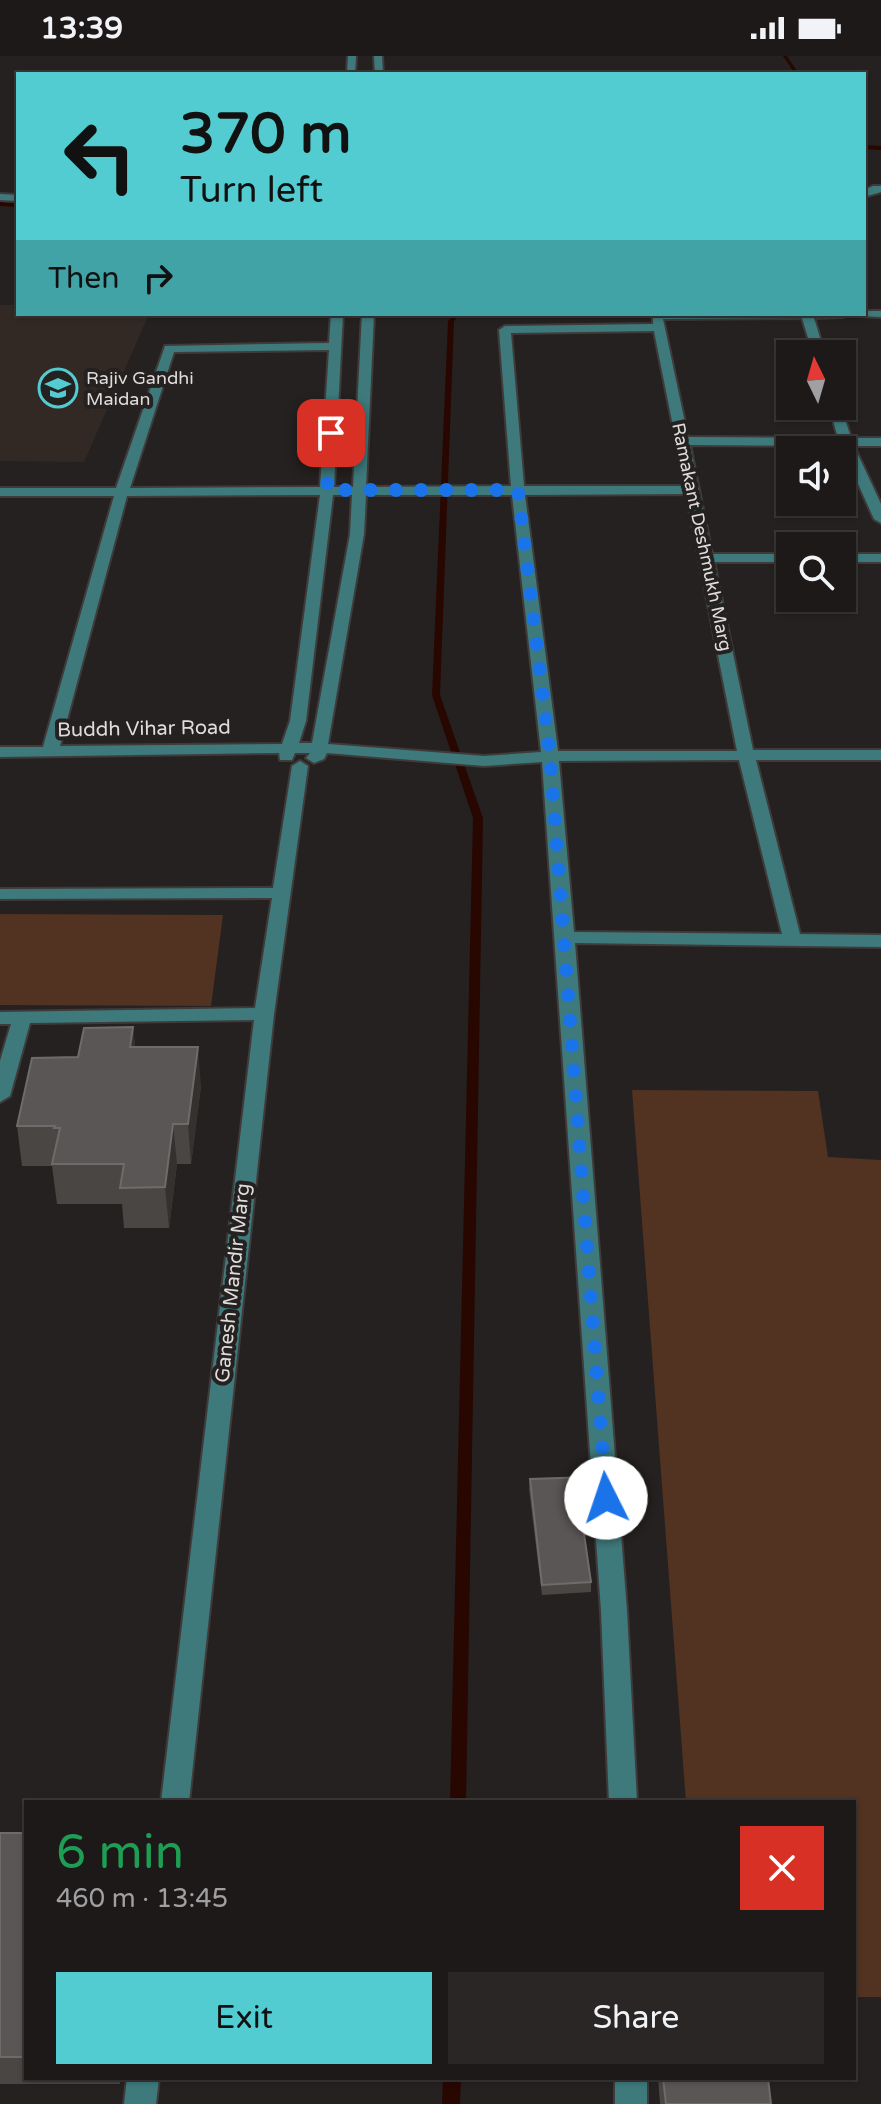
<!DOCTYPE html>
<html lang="en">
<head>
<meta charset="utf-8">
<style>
	body { margin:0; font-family:"Varela Round",sans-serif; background:#292625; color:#f1f3f6; height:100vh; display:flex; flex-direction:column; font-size:30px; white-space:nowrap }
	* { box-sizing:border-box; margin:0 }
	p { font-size:26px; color:#a0a0a2 }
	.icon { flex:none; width:44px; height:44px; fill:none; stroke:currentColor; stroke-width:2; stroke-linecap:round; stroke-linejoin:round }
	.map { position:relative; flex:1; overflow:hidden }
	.details { position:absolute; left:24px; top:1744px; width:832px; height:280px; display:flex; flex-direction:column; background:#1c1918; border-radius:0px; box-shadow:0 2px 6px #0004,0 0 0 2px #3a3837 }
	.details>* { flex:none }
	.banner { position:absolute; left:16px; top:16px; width:850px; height:244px; border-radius:0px; box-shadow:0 2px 6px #0004,0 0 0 2px #3a3837; background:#52ccd0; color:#111; overflow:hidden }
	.needle { width:52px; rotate:355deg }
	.fabs { position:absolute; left:776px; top:284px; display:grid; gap:16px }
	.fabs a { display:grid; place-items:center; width:80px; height:80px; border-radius:0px; background:#1c1918; box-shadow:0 2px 6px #0004,0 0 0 2px #3a3837; font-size:40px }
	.pin { position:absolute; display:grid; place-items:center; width:68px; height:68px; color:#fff; margin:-34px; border-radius:16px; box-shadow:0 4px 12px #0006 }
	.me { position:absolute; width:88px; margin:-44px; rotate:356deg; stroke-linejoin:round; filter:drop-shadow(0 0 6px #0008) }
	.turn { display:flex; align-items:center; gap:28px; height:168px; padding:0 32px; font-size:36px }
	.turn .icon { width:104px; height:104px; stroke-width:2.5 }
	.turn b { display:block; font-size:56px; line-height:68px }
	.then { display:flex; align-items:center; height:76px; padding:0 32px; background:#0003; gap:16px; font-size:30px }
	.round { display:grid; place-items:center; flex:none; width:84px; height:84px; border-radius:0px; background:#292625 }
	.headline { display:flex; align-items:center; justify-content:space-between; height:136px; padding:0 32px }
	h1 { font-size:48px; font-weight:600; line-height:60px; color:#1e9e55 }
	.button { display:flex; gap:16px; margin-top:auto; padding:16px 32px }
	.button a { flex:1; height:92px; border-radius:0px; background:#52ccd0; color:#111; font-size:32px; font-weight:600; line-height:92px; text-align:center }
	.button a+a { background:#292625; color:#f1f3f6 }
	.status { display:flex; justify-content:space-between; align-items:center; height:56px; padding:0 40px; background:#1c1918; direction:ltr }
	.status svg { height:22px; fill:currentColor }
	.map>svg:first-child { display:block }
</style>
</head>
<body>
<div class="status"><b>13:39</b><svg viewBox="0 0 49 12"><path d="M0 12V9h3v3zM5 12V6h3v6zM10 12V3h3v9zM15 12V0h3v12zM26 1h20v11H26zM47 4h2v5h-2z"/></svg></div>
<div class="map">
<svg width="881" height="2048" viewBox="0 0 881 2048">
	<rect width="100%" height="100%" fill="#252120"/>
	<!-- built -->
	<path fill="#322924" d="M0,249H18V258H149L84,406L0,405Z"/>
	<!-- green -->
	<g fill="#523220">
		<path d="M0,858L223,859L211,950L0,949Z"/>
		<path d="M632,1034L818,1035L828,1101L881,1104V1941H854V1746H686Z"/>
	</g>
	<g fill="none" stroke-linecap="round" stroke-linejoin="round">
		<!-- stream -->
		<g fill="#280700" fill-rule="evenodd">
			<path d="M783,0H787L799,18H795Z"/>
			<path d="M864,89L881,90V94L864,93Z"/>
			<path d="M0,146L18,147V151L0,150Z"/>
			<path d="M454,258H460L454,265L440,639L483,762L466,1746H450L473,762L432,639L448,265Z"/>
			<path d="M443,2022H461L460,2048H442Z"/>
		</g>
		<defs>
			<g id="minor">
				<path d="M348,0H356L355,18H347Z"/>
				<path d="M374,0H382L383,18H375Z"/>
				<path d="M873,130H881V136L864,141V134Z"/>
				<path d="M0,138L18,139V145L0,144Z"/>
				<path d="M864,255H881V261L860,260L858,258H864Z"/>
				<path d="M331,258H343L334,431H353L362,258H374L366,431L511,430L499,274L505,270L653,268V258H849L843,261L814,262L825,298H813L802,262L663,263L688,381L838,382L829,350H841L851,382H881V390H854L881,448V467L874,463L841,390L690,389L712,498H790V506H714L753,694H881V704H756L800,878L881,879V891L575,887L627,1555L637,1746H609L601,1555L542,706L484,710L327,697L324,703L314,707L306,702L310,697H295L292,704H280L279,697L0,701V691H43L114,440H0V432H116L165,290L329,287ZM654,275L685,430H524L511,277ZM329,294L320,431L130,432L174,296ZM686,438L737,695H558L525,439ZM320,439L290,665L282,688L60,690L127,440ZM333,439H352L350,478L312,687H299L306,665ZM366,439H512L541,696L484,700L328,688L364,478ZM739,704L782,878L574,876L559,705Z"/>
				<rect x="842" y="498" width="39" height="8"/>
				<path d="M300,705L308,710L274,958L189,1746H161L254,964L30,967L10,1040L0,1046V1005L11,968H0V956L255,952L272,842L0,843V833L273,832L292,710Z"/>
				<path d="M127,2022H159L156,2048H124Z"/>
				<rect x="615" y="2022" width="32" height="26"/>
			</g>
		</defs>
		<!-- minor casing -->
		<use href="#minor" stroke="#3f3b3a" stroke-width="4"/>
		<!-- minor -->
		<use href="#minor" fill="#3e7a7c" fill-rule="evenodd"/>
	</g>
	<!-- wall -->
	<g fill="#4a4644">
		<path d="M133,971L135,991L201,1030L191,1108H177L169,1172H124L122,1148H57L52,1110H22L17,1070L78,1001Z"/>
		<path d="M530,1423L593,1464L592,1474H584L591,1526V1536L542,1539L529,1433Z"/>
		<path d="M0,1777H26V2022H120V2028H0Z"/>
		<path d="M658,2022H768L771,2048H660Z"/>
	</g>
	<!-- shaded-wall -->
	<g fill="#35312f">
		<path d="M133,971L137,1010L130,991Z"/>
		<path d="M198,991L201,1030L191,1108L188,1068Z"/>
		<path d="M173,1068L177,1108L169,1172L165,1131Z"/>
	</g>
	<!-- building -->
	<g fill="#5a5655" stroke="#6f6b6a" stroke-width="2">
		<path d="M133,971L130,991H198L188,1068H173L165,1131L120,1132L124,1108H52L60,1072H54L55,1070H17L32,1002L78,1001L84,972Z"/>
		<path d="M590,1421L593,1464H582L591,1526L542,1529L530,1423Z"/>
		<rect x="0" y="1777" width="26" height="224"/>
		<path d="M663,2022H768L771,2048H666Z"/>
	</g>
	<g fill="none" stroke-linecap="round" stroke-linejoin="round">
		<!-- route -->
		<path stroke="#1a73e8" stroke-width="14" stroke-dasharray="0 25.2" d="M331,377L327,434H518L550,700L606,1442"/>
	</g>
	<!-- icons -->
	<defs>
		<symbol id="school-ring" viewBox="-11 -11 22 22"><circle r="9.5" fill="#252120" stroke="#52ccd0" stroke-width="1.5"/><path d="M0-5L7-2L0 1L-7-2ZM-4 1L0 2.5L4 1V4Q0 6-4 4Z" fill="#52ccd0"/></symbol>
	</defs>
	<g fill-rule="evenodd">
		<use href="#school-ring" x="36" y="310" width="44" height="44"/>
	</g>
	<g text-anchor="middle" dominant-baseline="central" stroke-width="8" stroke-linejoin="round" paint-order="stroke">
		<!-- far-poi labels -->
		<g font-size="18" fill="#dfdcdb" stroke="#252120" text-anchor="start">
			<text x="86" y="322">Rajiv Gandhi<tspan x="86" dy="21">Maidan</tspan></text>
		</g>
		<!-- far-street labels -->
		<g font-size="18" fill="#dfdcdb" stroke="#252120">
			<text transform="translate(702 481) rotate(78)">Ramakant Deshmukh Marg</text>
		</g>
		<!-- street labels -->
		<g font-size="20" fill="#dfdcdb" stroke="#252120">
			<text transform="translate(144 673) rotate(-1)">Buddh Vihar Road</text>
			<text transform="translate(233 1227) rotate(-84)">Ganesh Mandir Marg</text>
		</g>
	</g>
</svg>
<div class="fabs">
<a><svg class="needle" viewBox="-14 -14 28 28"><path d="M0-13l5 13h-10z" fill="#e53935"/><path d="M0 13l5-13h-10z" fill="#a0a0a2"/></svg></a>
<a><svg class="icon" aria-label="sound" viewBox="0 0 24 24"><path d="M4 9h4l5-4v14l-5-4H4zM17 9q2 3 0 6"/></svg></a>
<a><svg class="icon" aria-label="search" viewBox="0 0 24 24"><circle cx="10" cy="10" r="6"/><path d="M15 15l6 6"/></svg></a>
</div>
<div class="pin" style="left:331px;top:377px;background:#d93025"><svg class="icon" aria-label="arrive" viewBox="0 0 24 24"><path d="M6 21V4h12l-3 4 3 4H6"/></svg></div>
<svg class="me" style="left:606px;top:1442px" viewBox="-20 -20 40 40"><circle r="19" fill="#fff"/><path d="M0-13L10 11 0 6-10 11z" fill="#1a73e8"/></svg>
<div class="banner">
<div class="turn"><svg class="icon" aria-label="left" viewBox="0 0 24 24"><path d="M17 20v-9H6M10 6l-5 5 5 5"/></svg><div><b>370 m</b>Turn left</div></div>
<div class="then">Then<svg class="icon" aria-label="right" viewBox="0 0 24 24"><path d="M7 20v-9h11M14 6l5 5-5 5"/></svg></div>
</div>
<section class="details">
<div class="headline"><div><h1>6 min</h1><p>460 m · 13:45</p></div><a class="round" style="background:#d93025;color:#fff"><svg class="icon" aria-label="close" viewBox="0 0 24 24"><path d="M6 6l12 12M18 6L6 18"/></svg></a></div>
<div class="button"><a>Exit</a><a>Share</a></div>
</section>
</div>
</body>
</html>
